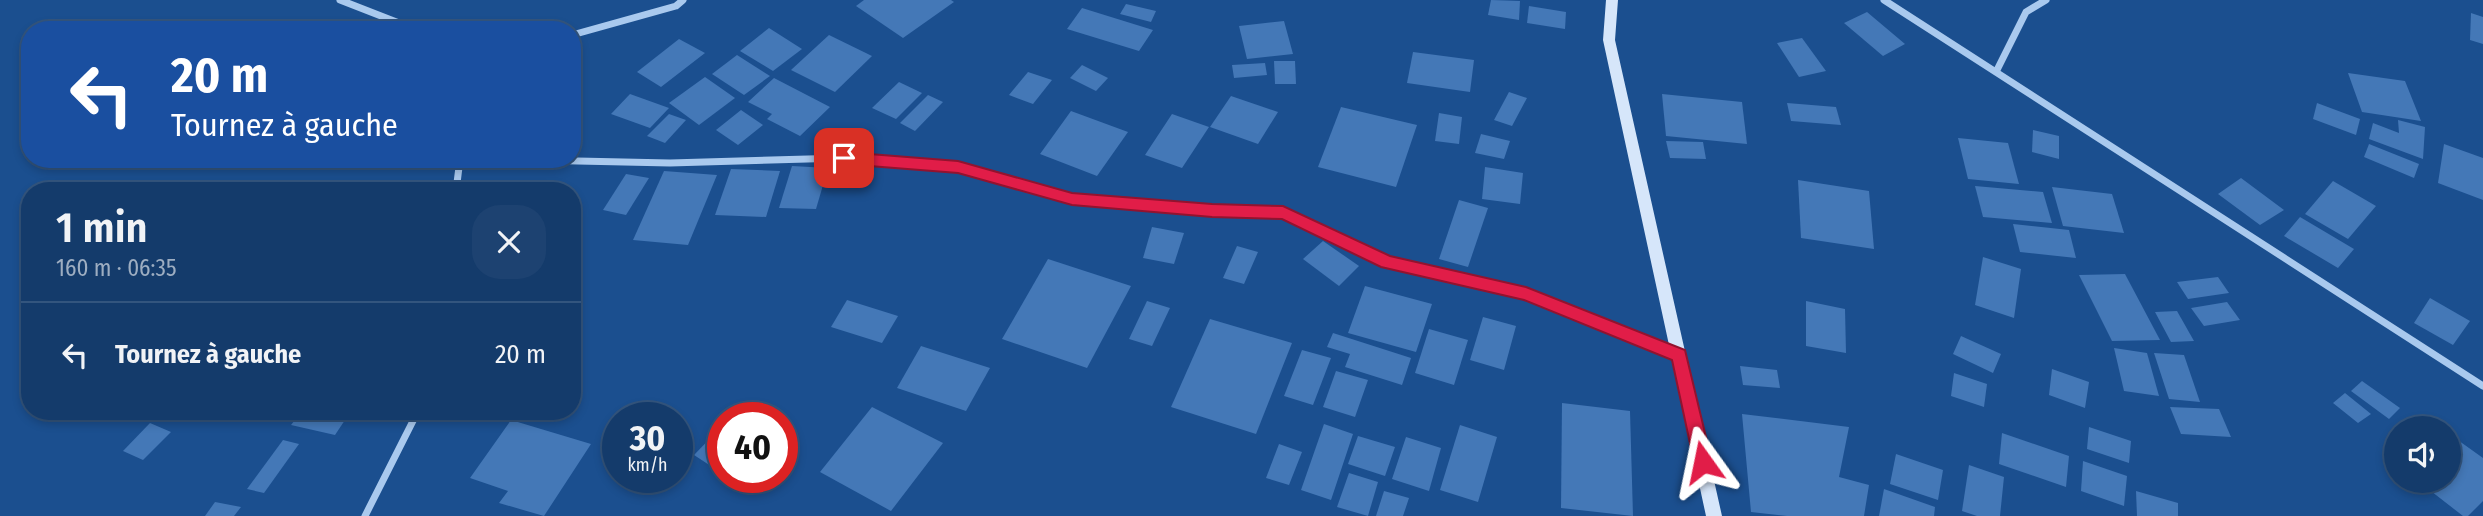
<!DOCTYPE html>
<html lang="fr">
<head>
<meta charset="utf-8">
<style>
	body { margin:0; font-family:"Fira Sans Condensed",sans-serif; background:#1d4271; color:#f1f3f6; height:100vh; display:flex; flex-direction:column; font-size:26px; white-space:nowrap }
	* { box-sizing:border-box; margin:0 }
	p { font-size:23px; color:#9dadc1 }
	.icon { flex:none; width:38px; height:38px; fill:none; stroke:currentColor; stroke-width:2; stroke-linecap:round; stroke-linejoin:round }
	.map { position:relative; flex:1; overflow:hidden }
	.sheet { position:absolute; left:21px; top:182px; width:560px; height:238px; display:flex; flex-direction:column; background:#143b6b; border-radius:28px; box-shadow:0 4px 10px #0003,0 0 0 2px #33557e }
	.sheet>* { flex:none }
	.banner { position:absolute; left:21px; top:21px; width:560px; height:147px; border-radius:28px; box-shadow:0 4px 10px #0003,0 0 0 2px #33557e; background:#1a4fa0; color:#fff; overflow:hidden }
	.tools { position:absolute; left:2384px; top:416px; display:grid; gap:14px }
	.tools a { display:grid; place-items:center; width:77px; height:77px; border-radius:50%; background:#143b6b; box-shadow:0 4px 10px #0003,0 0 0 2px #33557e; font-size:35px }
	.speed { position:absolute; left:602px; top:402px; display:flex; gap:14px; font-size:35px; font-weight:700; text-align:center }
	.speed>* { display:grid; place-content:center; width:91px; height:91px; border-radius:50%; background:#143b6b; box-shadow:0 4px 10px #0003,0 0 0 2px #33557e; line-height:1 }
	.speed small { font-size:18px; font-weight:400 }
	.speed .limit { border:10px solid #d22; background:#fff; color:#111 }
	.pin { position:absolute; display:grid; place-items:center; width:60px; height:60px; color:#fff; margin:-30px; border-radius:14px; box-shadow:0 4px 10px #0006 }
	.me { position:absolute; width:77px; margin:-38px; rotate:348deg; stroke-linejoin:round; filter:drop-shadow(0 0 5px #0008) }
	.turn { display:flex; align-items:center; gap:24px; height:147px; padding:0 35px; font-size:32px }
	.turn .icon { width:91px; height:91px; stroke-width:2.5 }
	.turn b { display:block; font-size:49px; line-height:60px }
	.round { display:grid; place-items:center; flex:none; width:74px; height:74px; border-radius:28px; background:#1d4271 }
	.headline { display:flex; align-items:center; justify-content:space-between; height:119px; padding:0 35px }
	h1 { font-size:42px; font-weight:600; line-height:52px }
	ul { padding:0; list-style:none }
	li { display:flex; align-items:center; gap:21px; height:105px; padding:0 35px; border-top:2px solid #33557e }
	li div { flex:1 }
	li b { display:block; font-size:26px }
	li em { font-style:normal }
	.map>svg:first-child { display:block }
</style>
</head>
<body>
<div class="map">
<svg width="2483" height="516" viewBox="0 0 2483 516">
	<rect width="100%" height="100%" fill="#1b4f8f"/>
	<!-- building -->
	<g fill="#4478b7">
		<path d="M864,0H951L954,2L903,38L856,6Z"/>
		<path d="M1491,0L1520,1L1519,20L1488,15Z"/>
		<path d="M1126,4L1156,11L1151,22L1120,14Z"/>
		<path d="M1529,6L1566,12L1565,29L1527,23Z"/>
		<path d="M1082,8L1153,30L1139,51L1067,29Z"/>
		<path d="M1867,12L1905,44L1883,56L1844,23Z"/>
		<path d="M2471,13L2483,17V44L2470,40Z"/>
		<path d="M1284,21L1293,54L1247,59L1239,26Z"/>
		<path d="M769,28L802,49L773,71L740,51Z"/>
		<path d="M829,35L872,56L835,92L791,70Z"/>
		<path d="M1802,38L1826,71L1799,77L1777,43Z"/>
		<path d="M679,39L705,53L661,87L637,72Z"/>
		<path d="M1413,52L1474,60L1470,92L1407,83Z"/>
		<path d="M737,55L770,76L744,95L712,74Z"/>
		<path d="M1274,61H1295L1296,84H1275Z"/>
		<path d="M1265,63L1267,75L1234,78L1232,65Z"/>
		<path d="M1082,65L1108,78L1096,91L1070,78Z"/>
		<path d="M1028,72L1052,80L1033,104L1009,95Z"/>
		<path d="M2348,73L2405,81L2421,121L2362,112Z"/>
		<path d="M705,77L735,98L699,125L669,103Z"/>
		<path d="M774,78L830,107L800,136L767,119L772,114L748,102Z"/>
		<path d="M899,82L922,93L896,119L872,108Z"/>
		<path d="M1509,92L1527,98L1512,126L1494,120Z"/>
		<path d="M630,94L669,108L650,128L611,114Z"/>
		<path d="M1662,94L1742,102L1747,144L1666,136Z"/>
		<path d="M928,95L943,102L915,131L900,123Z"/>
		<path d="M1231,96L1278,112L1258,144L1210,127Z"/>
		<path d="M1787,103L1836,107L1841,125L1791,121Z"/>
		<path d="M2317,103L2360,119L2356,135L2313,119Z"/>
		<path d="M1341,107L1417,125L1396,187L1318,167Z"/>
		<path d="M741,110L763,125L738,145L716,130Z"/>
		<path d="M1071,111L1128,132L1097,176L1040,154Z"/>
		<path d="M1439,113L1462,117L1459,144L1435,141Z"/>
		<path d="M669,114L686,120L665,143L647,136Z"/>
		<path d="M1172,114L1209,127L1182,168L1145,155Z"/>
		<path d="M2398,120L2425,127L2423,159L2369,139L2373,123L2399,133Z"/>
		<path d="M2033,130L2059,136V159L2032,152Z"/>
		<path d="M1481,134L1510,141L1504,159L1475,153Z"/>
		<path d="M1958,138L2008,143L2019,184L1968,179Z"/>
		<path d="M1666,141L1703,142L1706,159L1670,158Z"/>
		<path d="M2369,144L2419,164L2414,178L2364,157Z"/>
		<path d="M2444,144L2483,158V200L2438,183Z"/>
		<path d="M792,166L828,168L816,209L779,208Z"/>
		<path d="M1485,167L1523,173L1520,204L1482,199Z"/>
		<path d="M731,169L780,171L766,217L715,215Z"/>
		<path d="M664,171L717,175L688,245L633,240Z"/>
		<path d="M626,174L649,178L626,215L603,210Z"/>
		<path d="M2241,178L2284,210L2260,225L2218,194Z"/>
		<path d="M1798,180L1869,191L1874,249L1801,238Z"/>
		<path d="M2333,181L2376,206L2348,239L2305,214Z"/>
		<path d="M1975,186L2043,192L2052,223L1983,217Z"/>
		<path d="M2052,187L2112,194L2124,233L2063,226Z"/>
		<path d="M1459,200L1488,208L1468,267L1439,259Z"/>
		<path d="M2300,217L2354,249L2338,268L2284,236Z"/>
		<path d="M2013,224L2069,230L2076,258L2020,252Z"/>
		<path d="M1152,227L1184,233L1174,264L1143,258Z"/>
		<path d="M1323,241L1359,266L1339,286L1303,259Z"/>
		<path d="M1237,246L1258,252L1244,284L1223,278Z"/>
		<path d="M1983,257L2021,269L2014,318L1975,305Z"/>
		<path d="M1048,259L1131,286L1087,368L1002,339Z"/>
		<path d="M2125,274L2160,340L2112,341L2079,275Z"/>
		<path d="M2218,277L2229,293L2188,299L2177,282Z"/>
		<path d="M1365,286L1432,304L1416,352L1348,333Z"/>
		<path d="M2430,298L2470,321L2453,345L2414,323Z"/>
		<path d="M847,300L898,316L882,343L831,327Z"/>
		<path d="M1147,301L1170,308L1152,346L1129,339Z"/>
		<path d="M1806,301L1845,309L1846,353L1806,346Z"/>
		<path d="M2227,302L2240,320L2204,326L2191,308Z"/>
		<path d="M2177,311L2194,341L2171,342L2155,312Z"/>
		<path d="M1483,317L1516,326L1504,370L1470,360Z"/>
		<path d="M1210,319L1292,343L1256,434L1171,407Z"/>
		<path d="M1429,329L1468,340L1454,385L1415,373Z"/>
		<path d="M1333,333L1411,358L1402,385L1345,367L1350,354L1327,347Z"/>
		<path d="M1961,336L2001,354L1993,373L1953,354Z"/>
		<path d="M921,346L990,368L966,411L897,388Z"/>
		<path d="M2114,348L2147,353L2159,396L2124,391Z"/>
		<path d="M1302,350L1331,358L1313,405L1284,396Z"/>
		<path d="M2154,353L2184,355L2200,402L2169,399Z"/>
		<path d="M1740,366L1777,370L1780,388L1743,385Z"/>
		<path d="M2052,369L2089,382L2085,408L2049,395Z"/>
		<path d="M1336,371L1368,380L1355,417L1323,407Z"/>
		<path d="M1954,373L1987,384L1984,407L1951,396Z"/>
		<path d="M2362,381L2400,408L2389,419L2351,391Z"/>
		<path d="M2345,393L2371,414L2358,423L2333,403Z"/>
		<path d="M1562,403L1630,411L1633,516L1561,508Z"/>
		<path d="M743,404L767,418H729Z"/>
		<path d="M872,407L943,443L891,511L820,472Z"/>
		<path d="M2170,407L2219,409L2231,437L2181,434Z"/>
		<path d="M154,411H183L171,422Z"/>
		<path d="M302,411H351L335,435L291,425Z"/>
		<path d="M1742,414L1849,427L1839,477L1869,485L1864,516H1787L1751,512Z"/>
		<path d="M511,420L591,444L544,516L499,503L508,491L470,478Z"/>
		<path d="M150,423L171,432L143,460L123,451Z"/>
		<path d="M1324,424L1353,434L1331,500L1301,490Z"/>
		<path d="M723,425V474L694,455Z"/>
		<path d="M1460,425L1497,437L1478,502L1440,490Z"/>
		<path d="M2089,427L2131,441L2129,463L2087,449Z"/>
		<path d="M2002,433L2069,456L2066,487L1999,464Z"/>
		<path d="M2448,433L2483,458V501L2468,516H2463L2418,481H2448Z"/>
		<path d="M1358,436L1395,447L1385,476L1348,464Z"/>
		<path d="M1406,437L1441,448L1429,491L1392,479Z"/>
		<path d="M283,440L299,444L264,493L247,489Z"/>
		<path d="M1279,444L1302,452L1289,485L1266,478Z"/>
		<path d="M1896,454L1943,470L1938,500L1890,484Z"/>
		<path d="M2083,461L2127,476L2124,506L2081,491Z"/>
		<path d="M1969,465L2004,477L2000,516H1977L1962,511Z"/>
		<path d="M1349,473L1378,482L1368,516L1337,507Z"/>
		<path d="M729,478H754L745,488Z"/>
		<path d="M1884,489L1935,507L1934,516H1879Z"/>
		<path d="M1384,491L1409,498L1403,516H1376Z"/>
		<path d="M2136,491L2178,503V516H2137Z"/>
		<path d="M215,502L241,507L234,516H205Z"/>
	</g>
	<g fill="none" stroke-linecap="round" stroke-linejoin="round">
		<!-- street -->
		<g stroke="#a9c9ee" stroke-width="7">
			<path d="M340,0L417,30"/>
			<path d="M1884,0L2483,386"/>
			<path d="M572,35L676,6L683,0"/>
			<path d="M1997,70L2026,12L2046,0"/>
			<path d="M487,159L670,163L844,158L958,167L1072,199L1283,212L1387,262L1526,293L1679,355"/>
			<path d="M456,191L460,159"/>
			<path d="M365,516L418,411"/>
		</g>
		<!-- secondary -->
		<path fill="#d6e6fa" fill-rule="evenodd" d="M1606,0H1618L1615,40L1722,516H1706L1603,40Z"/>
	</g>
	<!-- route -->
	<path fill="#e11d48" stroke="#92132f" stroke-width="2" d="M844,152L958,161L1072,193L1212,204L1283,206L1390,256L1526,287L1685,350L1712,462L1703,470L1694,462L1672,360L1524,300L1381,267L1282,219L1212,217L1072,205L958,173L844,164L837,158Z"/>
</svg>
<div class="tools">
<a><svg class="icon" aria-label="sound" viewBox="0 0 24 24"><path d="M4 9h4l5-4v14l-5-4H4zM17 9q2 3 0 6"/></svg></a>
</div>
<div class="speed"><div>30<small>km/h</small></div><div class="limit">40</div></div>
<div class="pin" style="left:844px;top:158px;background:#d93025"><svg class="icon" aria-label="arrive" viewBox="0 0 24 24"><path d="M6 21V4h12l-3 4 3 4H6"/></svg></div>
<svg class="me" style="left:1703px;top:462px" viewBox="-20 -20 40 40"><path d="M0-17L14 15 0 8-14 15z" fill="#e11d48" stroke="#fff" stroke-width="4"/></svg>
<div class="banner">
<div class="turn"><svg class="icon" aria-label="left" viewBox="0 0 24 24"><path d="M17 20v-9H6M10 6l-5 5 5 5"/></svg><div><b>20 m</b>Tournez à gauche</div></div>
</div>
<section class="sheet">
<div class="headline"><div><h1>1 min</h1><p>160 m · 06:35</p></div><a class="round"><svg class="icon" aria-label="close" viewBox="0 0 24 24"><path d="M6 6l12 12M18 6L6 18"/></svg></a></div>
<ul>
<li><svg class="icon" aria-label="left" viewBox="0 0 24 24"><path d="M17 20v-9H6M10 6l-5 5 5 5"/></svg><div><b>Tournez à gauche</b></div><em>20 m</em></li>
</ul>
</section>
</div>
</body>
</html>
